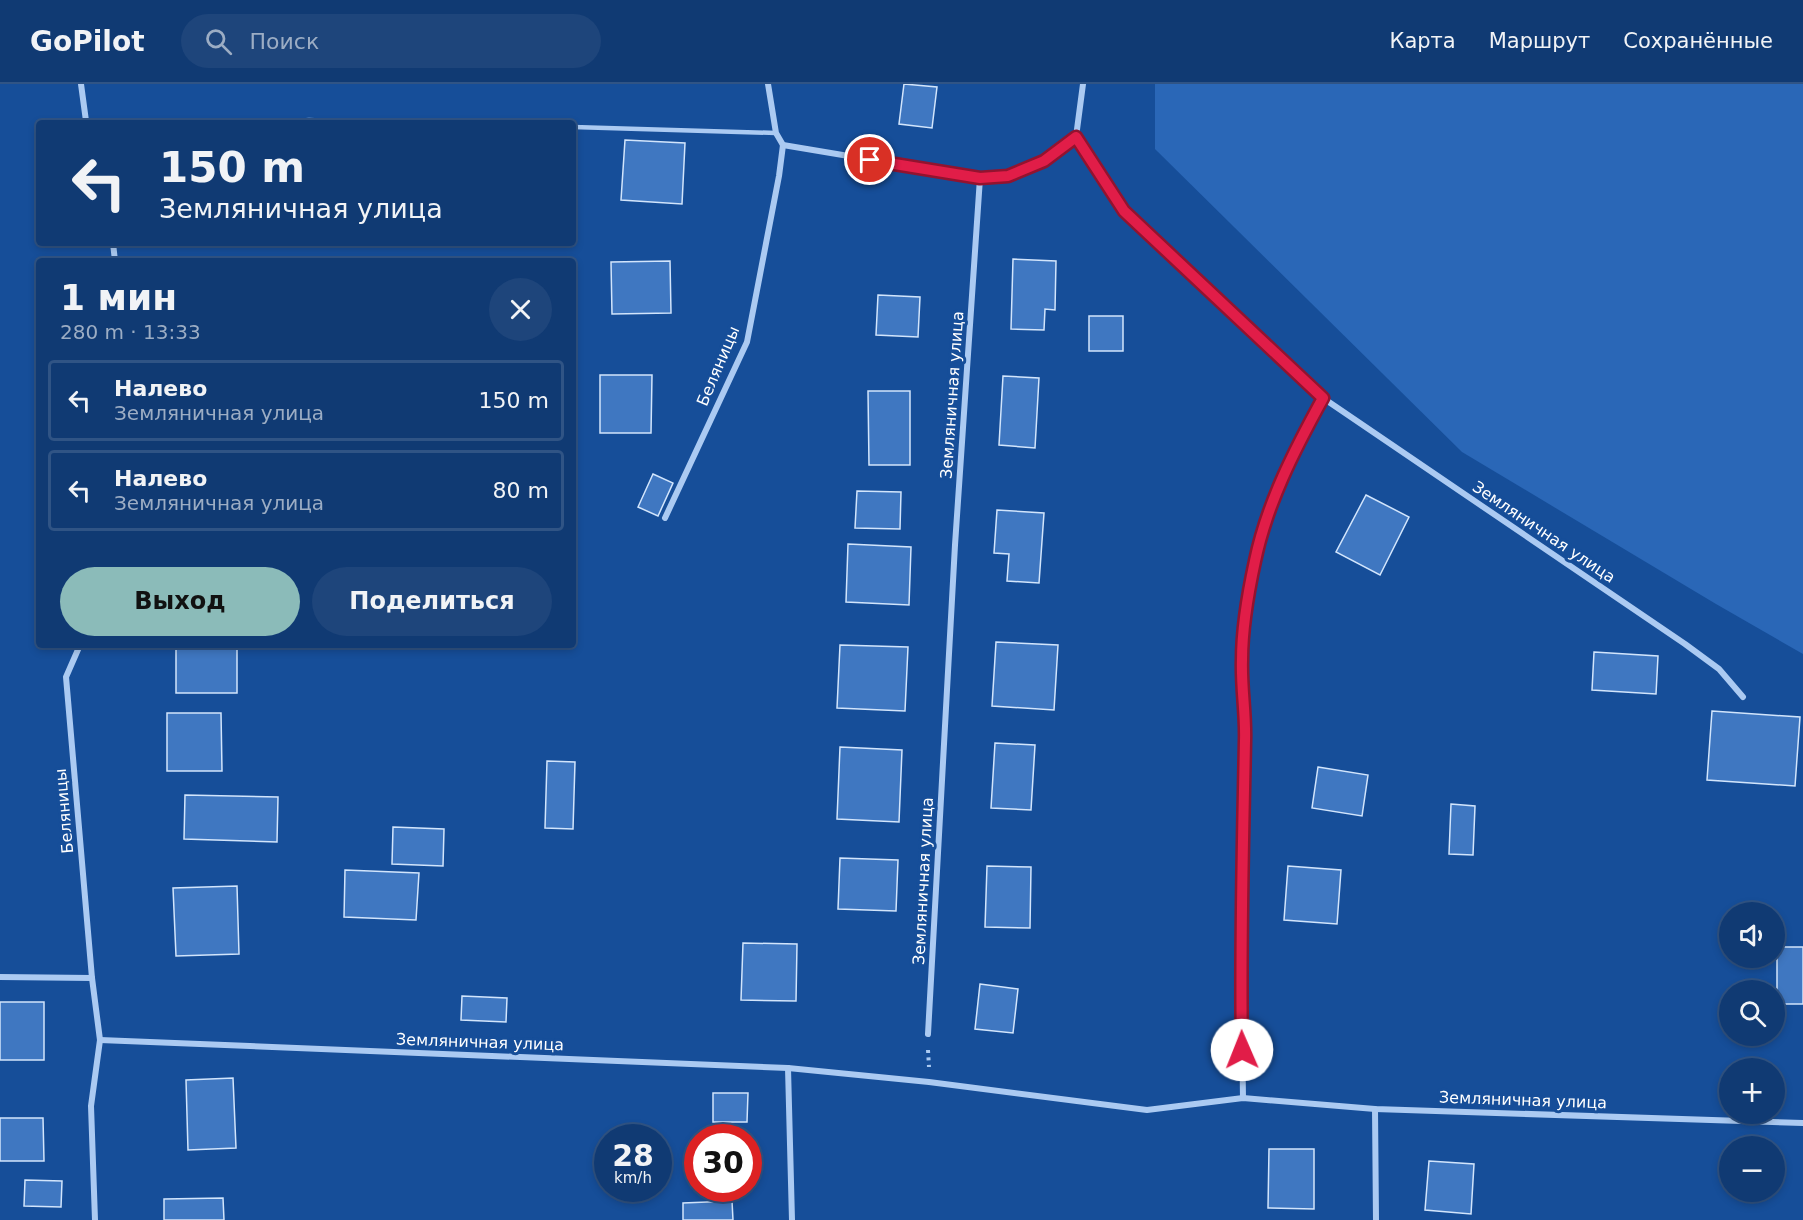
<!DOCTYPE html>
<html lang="ru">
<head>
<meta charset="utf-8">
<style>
	body { margin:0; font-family:"DejaVu Sans",sans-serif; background:#1e457b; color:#f1f3f6; height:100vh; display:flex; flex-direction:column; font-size:22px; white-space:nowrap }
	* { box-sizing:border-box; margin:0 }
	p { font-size:20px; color:#9cadc4 }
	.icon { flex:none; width:33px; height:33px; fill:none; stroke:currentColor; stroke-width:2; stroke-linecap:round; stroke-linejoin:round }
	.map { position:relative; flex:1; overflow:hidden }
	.side { position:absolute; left:36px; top:174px; width:540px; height:390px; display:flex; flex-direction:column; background:#103a73; border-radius:6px; box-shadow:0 3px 9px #0003,0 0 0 2px #305485 }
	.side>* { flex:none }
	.hud { position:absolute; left:36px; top:36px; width:540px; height:126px; border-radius:6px; box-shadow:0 3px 9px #0003,0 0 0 2px #305485; background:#103a73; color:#f1f3f6; overflow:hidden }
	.fabs { position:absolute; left:1719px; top:818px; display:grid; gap:12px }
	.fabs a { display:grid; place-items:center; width:66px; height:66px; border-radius:50%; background:#103a73; box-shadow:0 3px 9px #0003,0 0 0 2px #305485; font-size:30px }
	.speed { position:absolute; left:594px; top:1040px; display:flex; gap:12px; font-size:30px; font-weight:700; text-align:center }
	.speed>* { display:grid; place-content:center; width:78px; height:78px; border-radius:50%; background:#103a73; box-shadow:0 3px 9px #0003,0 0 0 2px #305485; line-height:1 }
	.speed small { font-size:15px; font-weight:400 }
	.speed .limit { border:9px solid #d22; background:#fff; color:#111 }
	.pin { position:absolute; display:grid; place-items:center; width:51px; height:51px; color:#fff; margin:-26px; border:3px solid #fff; border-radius:50%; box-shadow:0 2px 6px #0007 }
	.me { position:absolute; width:66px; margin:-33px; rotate:359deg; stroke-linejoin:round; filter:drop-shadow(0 0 4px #0008) }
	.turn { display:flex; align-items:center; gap:21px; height:126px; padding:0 24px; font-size:27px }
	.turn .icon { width:78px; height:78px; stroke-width:2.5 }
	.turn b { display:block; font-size:42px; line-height:51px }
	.round { display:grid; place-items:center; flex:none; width:63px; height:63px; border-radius:32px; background:#1e457b }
	.headline { display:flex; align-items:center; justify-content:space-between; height:102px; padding:0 24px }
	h1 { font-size:36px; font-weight:700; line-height:45px }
	.primary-button { display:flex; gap:12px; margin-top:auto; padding:12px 24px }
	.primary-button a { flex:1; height:69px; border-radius:36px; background:#8bbbb9; color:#111; font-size:24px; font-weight:700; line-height:69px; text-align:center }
	.primary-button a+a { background:#1e457b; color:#f1f3f6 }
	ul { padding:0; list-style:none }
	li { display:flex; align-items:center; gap:18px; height:81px; margin:0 12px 9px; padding:0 12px; border:3px solid #305485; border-radius:6px }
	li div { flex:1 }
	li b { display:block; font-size:22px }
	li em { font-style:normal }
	header { display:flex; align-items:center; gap:36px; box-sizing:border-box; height:84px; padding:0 30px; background:#103a73; border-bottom:2px solid #305485 }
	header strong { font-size:28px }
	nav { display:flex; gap:33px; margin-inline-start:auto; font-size:21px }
	.search { width:420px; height:54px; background:#1e457b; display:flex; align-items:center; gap:15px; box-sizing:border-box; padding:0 21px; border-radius:33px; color:#9cadc4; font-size:22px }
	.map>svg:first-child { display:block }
</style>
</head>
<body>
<header>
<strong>GoPilot</strong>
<div class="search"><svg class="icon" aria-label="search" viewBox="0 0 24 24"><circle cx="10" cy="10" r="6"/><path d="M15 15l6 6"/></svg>Поиск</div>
<nav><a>Карта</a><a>Маршрут</a><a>Сохранённые</a></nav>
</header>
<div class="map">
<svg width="1803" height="1136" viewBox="0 0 1803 1136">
	<rect width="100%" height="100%" fill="#164e99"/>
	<!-- green -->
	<path fill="#2a67b7" d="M1155,0H1803V570L1716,520L1462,368L1155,65Z"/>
	<!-- building -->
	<g fill="#3f77c1" stroke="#d2e5fc" stroke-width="1.5">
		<path d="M904,0L937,3L932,44L899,40Z"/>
		<path d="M625,56L685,59L682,120L621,116Z"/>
		<path d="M1013,175L1056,177L1055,226L1045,225L1044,246L1011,245Z"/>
		<path d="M670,177L671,229L612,230L611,178Z"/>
		<path d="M878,211L920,213L918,253L876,251Z"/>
		<rect x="1089" y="232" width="34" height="35"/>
		<path d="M600,291H652L651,349H600Z"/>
		<path d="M1003,292L1039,294L1035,364L999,361Z"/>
		<path d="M868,307H910V381H869Z"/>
		<path d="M653,390L673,399L658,432L638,423Z"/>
		<path d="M857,407L901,408L900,445L855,444Z"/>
		<path d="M1366,411L1409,433L1380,491L1336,468Z"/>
		<path d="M997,426L1044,429L1039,499L1007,497L1009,470L994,469Z"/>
		<path d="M848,460L911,463L909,521L846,518Z"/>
		<path d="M996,558L1058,561L1054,626L992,622Z"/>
		<rect x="176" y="561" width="61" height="48"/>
		<path d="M840,561L908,563L905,627L837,624Z"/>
		<path d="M1594,568L1658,572L1656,610L1592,606Z"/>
		<path d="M1712,627L1800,633L1795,702L1707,696Z"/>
		<path d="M167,629H221L222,687H167Z"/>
		<path d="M995,659L1035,661L1031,726L991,724Z"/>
		<path d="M840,663L902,666L899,738L837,735Z"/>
		<path d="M547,677L575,678L573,745L545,744Z"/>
		<path d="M1318,683L1368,691L1362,732L1312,724Z"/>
		<path d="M185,711L278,713L277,758L184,755Z"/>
		<path d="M1451,720L1475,722L1473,771L1449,770Z"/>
		<path d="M393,743L444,745L443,782L392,780Z"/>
		<path d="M840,774L898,776L896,827L838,825Z"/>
		<path d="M987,782L1031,783L1030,844L985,843Z"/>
		<path d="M1288,782L1341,786L1337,840L1284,836Z"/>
		<path d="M345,786L419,789L416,836L344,833Z"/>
		<path d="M237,802L239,870L176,872L173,804Z"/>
		<path d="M743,859L797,860L796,917L741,916Z"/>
		<rect x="1777" y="863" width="26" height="57"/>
		<path d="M980,900L1018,905L1013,949L975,945Z"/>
		<path d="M462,912L507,914L506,938L461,936Z"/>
		<rect x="0" y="918" width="44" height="58"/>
		<path d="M233,994L236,1064L188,1066L186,996Z"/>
		<path d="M713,1009H748L747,1038H713Z"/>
		<path d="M0,1034H43L44,1077H0Z"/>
		<path d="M1269,1065H1314V1125L1268,1124Z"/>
		<path d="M1429,1077L1474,1080L1471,1130L1425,1126Z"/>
		<path d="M25,1096L62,1097L61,1123L24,1122Z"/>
		<path d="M223,1114L224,1136H164V1115Z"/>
		<path d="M732,1117L733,1136H683V1119Z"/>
	</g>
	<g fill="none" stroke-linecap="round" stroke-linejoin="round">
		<!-- path -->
		<path stroke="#abcaf2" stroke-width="4" stroke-dasharray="3 4.5" stroke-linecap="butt" d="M928,966L929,983"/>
		<!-- lane -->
		<g stroke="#abcaf2" stroke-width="4.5">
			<path d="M275,39L309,36L375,39"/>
			<path d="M573,43L776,49"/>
		</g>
		<!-- street -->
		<g stroke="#abcaf2" stroke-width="6">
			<path d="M81,0L86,37L88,39"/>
			<path d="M768,0L776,49L783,61L980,94L1008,92L1044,77L1076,53"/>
			<path d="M1076,53C1094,77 1107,103 1124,127L1323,314L1685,560L1719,585L1743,613"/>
			<path d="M1076,53L1083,0"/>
			<path d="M113,159L115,177"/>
			<path d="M665,434L747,258L779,92L783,61"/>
			<path d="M80,561L66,593L92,894L100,956L91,1022L95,1136"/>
			<path d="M0,893L92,894"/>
			<path d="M928,950L955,461L980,94"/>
			<path d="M100,956L788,984L929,998L1147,1026L1243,1014L1375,1025L1803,1039"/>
			<path d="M788,984L792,1136"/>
			<path d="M1243,1014C1241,893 1242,773 1245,652C1246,626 1241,600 1242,575C1243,542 1247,509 1255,476C1268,419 1295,365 1323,314"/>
			<path d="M1375,1025L1376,1136"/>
		</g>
	</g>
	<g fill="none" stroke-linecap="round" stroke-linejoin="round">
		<defs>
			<path id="route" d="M870,76L980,94L1008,92L1044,77L1076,53L1124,127L1323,314C1295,365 1267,419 1255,477C1248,509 1242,542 1242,576C1241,603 1246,630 1245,657C1243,760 1240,863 1242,966"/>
		</defs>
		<!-- route casing -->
		<use href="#route" stroke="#92132f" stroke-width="15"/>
		<!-- route -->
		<use href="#route" stroke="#e11d48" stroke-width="10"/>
	</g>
	<g text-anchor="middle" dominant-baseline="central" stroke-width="6" stroke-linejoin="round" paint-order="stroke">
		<!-- street labels -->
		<g font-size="16" fill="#fff" stroke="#164e99">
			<text transform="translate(718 282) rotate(-67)">Беляницы</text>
			<text transform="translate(952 311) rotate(-86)">Земляничная улица</text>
			<text transform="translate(1544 448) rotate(34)">Земляничная улица</text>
			<text transform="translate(64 727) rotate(-95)">Беляницы</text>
			<text transform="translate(923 797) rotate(-87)">Земляничная улица</text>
			<text transform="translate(480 958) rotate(2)">Земляничная улица</text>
			<text transform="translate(1523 1016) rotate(2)">Земляничная улица</text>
		</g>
	</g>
</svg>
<div class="fabs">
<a><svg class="icon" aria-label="sound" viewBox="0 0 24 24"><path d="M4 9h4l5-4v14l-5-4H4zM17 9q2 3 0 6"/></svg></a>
<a><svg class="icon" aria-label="search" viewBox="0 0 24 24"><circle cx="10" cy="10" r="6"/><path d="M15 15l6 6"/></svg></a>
<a>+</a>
<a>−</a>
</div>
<div class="speed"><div>28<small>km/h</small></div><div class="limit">30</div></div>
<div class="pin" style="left:870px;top:76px;background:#d93025"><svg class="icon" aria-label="arrive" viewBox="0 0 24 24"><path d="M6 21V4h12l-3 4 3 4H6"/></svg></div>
<svg class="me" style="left:1242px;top:966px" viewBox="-20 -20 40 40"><circle r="19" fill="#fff"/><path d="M0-13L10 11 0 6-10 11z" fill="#e11d48"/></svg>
<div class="hud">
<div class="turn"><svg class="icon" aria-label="left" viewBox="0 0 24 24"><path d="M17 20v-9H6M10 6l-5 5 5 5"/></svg><div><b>150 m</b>Земляничная улица</div></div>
</div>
<section class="side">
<div class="headline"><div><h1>1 мин</h1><p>280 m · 13:33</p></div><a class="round"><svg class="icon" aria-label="close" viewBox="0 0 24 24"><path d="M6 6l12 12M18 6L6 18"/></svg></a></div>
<ul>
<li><svg class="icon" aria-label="left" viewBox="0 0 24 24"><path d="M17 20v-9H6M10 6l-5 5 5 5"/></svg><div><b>Налево</b><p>Земляничная улица</p></div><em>150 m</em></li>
<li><svg class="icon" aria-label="left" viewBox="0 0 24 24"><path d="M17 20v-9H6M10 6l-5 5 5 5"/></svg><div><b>Налево</b><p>Земляничная улица</p></div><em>80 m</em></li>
</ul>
<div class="primary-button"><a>Выход</a><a>Поделиться</a></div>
</section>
</div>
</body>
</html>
